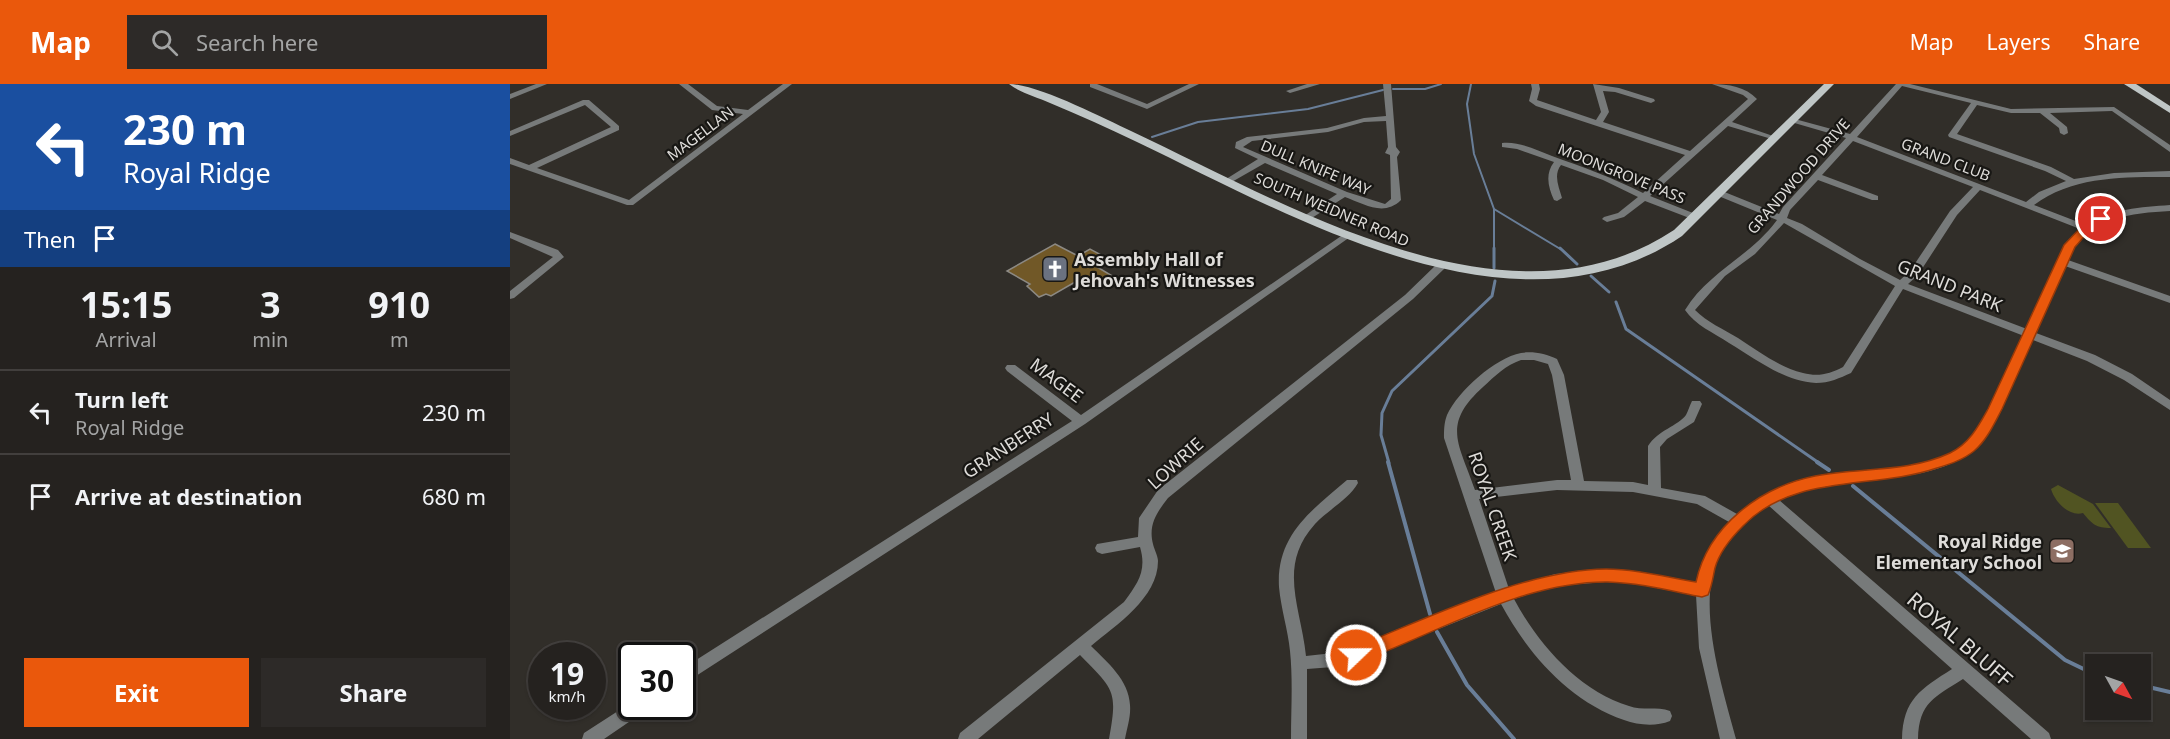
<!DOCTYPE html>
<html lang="en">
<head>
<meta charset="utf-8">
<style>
	body { margin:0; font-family:"Noto Sans",sans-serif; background:#2d2a28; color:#f1f3f6; height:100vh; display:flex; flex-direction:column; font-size:22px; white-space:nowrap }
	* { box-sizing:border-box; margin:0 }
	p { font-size:20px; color:#a3a4a4 }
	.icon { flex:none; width:33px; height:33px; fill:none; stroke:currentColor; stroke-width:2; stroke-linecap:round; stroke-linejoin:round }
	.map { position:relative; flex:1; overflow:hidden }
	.panel { display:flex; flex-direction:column; background:#25221f; width:510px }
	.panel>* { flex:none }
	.hud { background:#1a4fa0; color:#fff; overflow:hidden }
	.needle { width:39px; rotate:130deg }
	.fabs { position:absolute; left:1575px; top:570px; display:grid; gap:12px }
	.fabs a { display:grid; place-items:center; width:66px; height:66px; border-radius:0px; background:#25221f; box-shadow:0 2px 4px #0004,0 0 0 2px #423f3d; font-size:30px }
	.speed { position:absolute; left:18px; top:558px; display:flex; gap:12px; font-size:30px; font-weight:700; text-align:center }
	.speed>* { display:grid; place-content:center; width:78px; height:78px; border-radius:50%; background:#25221f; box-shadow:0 2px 4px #0004,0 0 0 2px #423f3d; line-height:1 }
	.speed small { font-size:15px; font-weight:400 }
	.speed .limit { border:3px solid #111; border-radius:9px; background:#fff; color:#111 }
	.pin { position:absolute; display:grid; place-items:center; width:51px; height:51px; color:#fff; margin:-26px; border:3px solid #fff; border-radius:50%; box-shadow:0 2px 6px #0007 }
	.me { position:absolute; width:66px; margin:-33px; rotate:68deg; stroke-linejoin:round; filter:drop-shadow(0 0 4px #0008) }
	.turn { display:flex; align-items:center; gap:21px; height:126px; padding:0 24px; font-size:27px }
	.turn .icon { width:78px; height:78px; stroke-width:2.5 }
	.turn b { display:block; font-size:42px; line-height:51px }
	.then { display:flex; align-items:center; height:57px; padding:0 24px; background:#0003; gap:12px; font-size:22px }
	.eta { display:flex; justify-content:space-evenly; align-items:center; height:102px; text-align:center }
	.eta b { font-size:36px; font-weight:700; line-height:42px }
	.primary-button { display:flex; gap:12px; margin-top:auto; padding:12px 24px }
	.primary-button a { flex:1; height:69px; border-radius:0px; background:#ea580c; color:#fff; font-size:24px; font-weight:700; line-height:69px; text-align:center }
	.primary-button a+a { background:#2d2a28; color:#f1f3f6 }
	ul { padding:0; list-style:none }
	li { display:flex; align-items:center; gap:18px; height:84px; padding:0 24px; border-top:2px solid #423f3d }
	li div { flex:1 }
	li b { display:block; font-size:22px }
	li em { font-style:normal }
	header { display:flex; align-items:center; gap:36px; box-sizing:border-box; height:84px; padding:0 30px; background:#ea580c; color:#fff }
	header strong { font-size:28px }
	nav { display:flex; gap:33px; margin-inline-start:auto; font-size:21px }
	.search { width:420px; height:54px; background:#2d2a28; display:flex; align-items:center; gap:15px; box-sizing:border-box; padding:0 21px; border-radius:0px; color:#a3a4a4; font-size:22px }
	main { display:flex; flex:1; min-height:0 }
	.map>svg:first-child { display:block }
</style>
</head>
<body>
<header>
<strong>Map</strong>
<div class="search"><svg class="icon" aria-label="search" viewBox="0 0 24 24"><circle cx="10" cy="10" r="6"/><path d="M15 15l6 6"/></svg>Search here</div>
<nav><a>Map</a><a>Layers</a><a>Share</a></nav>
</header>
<main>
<section class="panel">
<div class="hud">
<div class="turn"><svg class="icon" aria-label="left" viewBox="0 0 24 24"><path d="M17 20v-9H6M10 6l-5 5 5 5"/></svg><div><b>230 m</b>Royal Ridge</div></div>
<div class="then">Then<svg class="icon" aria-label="arrive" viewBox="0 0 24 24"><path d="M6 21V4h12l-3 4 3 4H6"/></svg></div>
</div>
<div class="eta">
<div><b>15:15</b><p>Arrival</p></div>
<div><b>3</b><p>min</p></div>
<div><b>910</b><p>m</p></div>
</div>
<ul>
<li><svg class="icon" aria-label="left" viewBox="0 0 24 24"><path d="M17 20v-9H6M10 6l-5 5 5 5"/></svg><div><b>Turn left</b><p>Royal Ridge</p></div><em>230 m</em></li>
<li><svg class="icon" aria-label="arrive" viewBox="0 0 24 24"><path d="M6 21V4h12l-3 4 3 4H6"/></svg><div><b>Arrive at destination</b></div><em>680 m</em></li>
</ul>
<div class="primary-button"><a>Exit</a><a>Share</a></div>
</section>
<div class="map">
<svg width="1660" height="655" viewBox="0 0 1660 655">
	<rect width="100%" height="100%" fill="#312e29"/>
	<!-- green -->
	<g fill="#515422">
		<path d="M1548,401L1583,420L1601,444C1586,444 1582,440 1573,429C1559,433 1545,418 1541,405Z"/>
		<path d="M1585,419H1608L1641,464H1618Z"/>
	</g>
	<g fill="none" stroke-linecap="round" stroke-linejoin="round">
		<!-- stream-far2 -->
		<g stroke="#697e98" stroke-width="2">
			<path d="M961,0L957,20L964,70L984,125V166"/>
			<path d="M883,5H915L931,0"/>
			<path d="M642,53L688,38L798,25L873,6"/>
			<path d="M984,125L1052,166"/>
		</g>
		<!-- stream-far1 -->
		<g stroke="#697e98" stroke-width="3">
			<path d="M984,164V184"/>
			<path d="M1050,164L1067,180"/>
			<path d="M1081,192L1099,208"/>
			<path d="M1106,218L1116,245L1309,379"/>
			<path d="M879,379L871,351L872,329L882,307L982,212L985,197"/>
		</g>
		<!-- stream -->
		<g stroke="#697e98" stroke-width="4">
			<path d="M878,378L920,530"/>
			<path d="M1307,378L1319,386"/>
			<path d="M1343,402L1555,576L1586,591"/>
			<path d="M927,548L957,601L1004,655"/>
			<path d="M1630,601L1660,608"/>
		</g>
	</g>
	<!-- building -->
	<path fill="#715827" stroke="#8c8983" stroke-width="1.5" d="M545,160L568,172L580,165L595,173L582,180L604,193L590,201L578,195L575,197L572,194L541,212L536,210L529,213L517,202L520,200L497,187Z"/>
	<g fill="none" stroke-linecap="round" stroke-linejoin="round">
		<!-- minor -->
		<g fill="#777a7a" fill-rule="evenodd">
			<path d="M26,0H37L0,15V10Z"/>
			<path d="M169,0H178L207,22L238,26L273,0H282L123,121H117L0,80V74L19,81L101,43L75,21L0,52V47L73,16H79L109,42V46L27,84L119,116L233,30L202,26Z"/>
			<path d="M580,0H587L637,20L679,0H689L637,25L580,3Z"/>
			<path d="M797,0H810L780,9L776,7Z"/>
			<path d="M873,0H881L886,63L890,68L887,73L891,116C874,133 854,120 835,113L797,137L794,136V132L827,110L755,79L720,99L717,100L713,97L748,75L725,64L726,58L737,53L817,44L854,34L876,32ZM876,37L878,63L875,69L880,71L881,115L875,120L837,108L733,63L742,57L818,48L854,38Z"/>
			<path d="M1021,0H1029L1030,5L1027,16L1086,36L1091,28L1083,0L1109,4L1144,15L1145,17L1141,19L1105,8L1093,7L1099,28L1093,38L1180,67L1238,15L1233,11L1202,0C1218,0 1236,3 1247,15L1222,38L1269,54L1265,56L1218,42L1140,112L1188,131V135H1182L1135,117L1114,133L1097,138L1092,135L1094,133L1108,129L1128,113L1093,96L1051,81C1043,91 1049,103 1052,114L1047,117L1044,116C1038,103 1035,90 1044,78L1007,65L992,63V59C1009,57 1026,66 1042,72C1073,83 1103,94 1133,109L1175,71L1026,22L1019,17L1022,5Z"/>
			<path d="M1386,0H1400L1501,25L1604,23L1660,61V68L1602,27L1540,29L1557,43L1558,49L1554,51L1550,49L1549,44L1530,29H1501L1467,21L1447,50L1541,83L1564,95L1604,89L1660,87V93C1613,93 1563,92 1524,121L1576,141C1601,125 1631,123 1660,121V127C1621,129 1575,134 1558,176L1660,212V219L1555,182L1526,249L1585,271L1622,290L1660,316V326L1614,296L1577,277L1523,256C1516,271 1509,286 1502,301C1494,319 1487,339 1475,354C1433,409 1328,386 1269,416L1539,649L1541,655H1521L1453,595C1425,613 1409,618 1408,655H1392C1393,615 1411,605 1442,585L1258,421C1237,435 1218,452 1208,475C1186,523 1213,606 1226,655H1210L1189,564L1186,511L1121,499L1095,498L1045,502L1004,515C1028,560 1069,607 1119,622C1132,627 1147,622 1160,627L1162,632L1160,637C1145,643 1128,641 1114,636C1059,617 1018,570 991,520L846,578L823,583L797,585V655H781C781,626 783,596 780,567C778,546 771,525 769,503C766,451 802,426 837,396H847L848,399C839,415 818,426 805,440C767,482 791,523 796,572L823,569L845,564L986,509L934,354C934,346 934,339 937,331C948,307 985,274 1011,269C1023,267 1036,270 1047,275L1054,291L1074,397L1123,398L1138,401V362C1148,346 1168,342 1176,331C1178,327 1180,321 1182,317H1190L1192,320L1184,338L1157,355L1150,363L1151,404L1195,412L1227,430C1250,411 1275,399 1304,393C1352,383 1425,392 1461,354C1475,339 1482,320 1490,302C1498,285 1506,269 1514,252L1393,205L1341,289C1330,294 1319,299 1306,299C1273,297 1246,275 1219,259C1204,249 1185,241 1175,226C1198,188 1241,172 1267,136L1206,111V107H1212L1269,130L1273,123L1336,54L1281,38V34L1340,50ZM1392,2L1461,19L1438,51L1439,53L1535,87L1556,97L1529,108L1516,118L1347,53ZM1343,57L1463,103L1440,127L1400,187L1390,196L1350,175L1292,140L1277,134L1280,126L1308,96L1362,116H1368V112L1312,91ZM1470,106L1570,145C1543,171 1533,212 1517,245L1398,200L1408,191L1447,131ZM1274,139L1385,202L1333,283C1320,290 1308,293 1293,289C1269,283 1248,267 1228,254C1213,245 1197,238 1185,226L1215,192L1245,170ZM1011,276H1024L1038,280L1042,291L1061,396H1047L965,406C949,359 931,341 973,303C985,292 996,281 1011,276ZM1047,406L1123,408L1187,420L1219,438C1203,455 1190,476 1187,499L1121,487L1095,486L1045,490L999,505L969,415Z"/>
			<path d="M0,148L48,166L54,173L4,214L0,215V207L43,173L0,154Z"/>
			<path d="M837,148L840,149V153L575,340L172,601V585L562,337L497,287L495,284L497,281H505L571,331Z"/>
			<path d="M930,180L935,183L934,185L903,215L658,414C647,428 638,441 643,460C644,465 648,472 648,477C648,514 606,541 581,562C597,578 619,596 620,621C621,633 617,644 615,655H599C608,606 604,606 570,571L468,655H448L450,649L614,518C628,499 637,487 630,463L592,470L587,468L585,464L587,460L628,453L629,434L648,406L895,211L926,181Z"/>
			<path d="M122,618V622H137L135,627L94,655H72L74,649Z"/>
		</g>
		<!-- major -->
		<g fill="#bfc6c6" fill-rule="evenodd">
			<path d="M499,0C527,0 593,34 621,47C775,119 999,256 1164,146L1314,0H1324L1172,152C1006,264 782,132 627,58C598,44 569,31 540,19C527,13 510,9 499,0Z"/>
			<path d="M1614,0H1626L1660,22V29Z"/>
		</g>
	</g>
	<!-- route -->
	<path fill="#ea580c" stroke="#983908" stroke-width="1.5" d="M1591,132L1595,133V137L1580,146L1565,163L1492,325C1484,340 1477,356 1464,367C1453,376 1440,380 1427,384C1362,406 1284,389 1233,442C1222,453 1209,469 1205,484C1203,493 1202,502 1198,511L1192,513C1161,507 1130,499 1098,498C1012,497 926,550 846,579L840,576L838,571L840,565C917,535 1013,486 1096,485C1126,485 1156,493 1186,498C1198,442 1250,403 1305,392C1350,383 1397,389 1440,369C1459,360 1468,343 1478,325L1554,161L1572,142Z"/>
	<!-- icons -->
	<defs>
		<symbol id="church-square" viewBox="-11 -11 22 22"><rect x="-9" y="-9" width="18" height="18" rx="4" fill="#6b7280" stroke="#181714"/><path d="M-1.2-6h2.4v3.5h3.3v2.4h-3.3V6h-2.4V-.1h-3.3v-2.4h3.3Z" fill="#fff"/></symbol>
		<symbol id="school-square" viewBox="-11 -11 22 22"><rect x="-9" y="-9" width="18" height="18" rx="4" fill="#8d6e63" stroke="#181714"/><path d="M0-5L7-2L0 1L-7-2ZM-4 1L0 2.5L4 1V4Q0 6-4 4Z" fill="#fff"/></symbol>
	</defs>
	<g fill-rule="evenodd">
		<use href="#church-square" x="530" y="170" width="30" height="30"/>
		<use href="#school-square" x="1537" y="452" width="30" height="30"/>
	</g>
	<g text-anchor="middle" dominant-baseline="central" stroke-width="4.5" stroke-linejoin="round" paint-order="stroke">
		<!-- far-street labels -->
		<g font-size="15" fill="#dedcd9" stroke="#181714">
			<text transform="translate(190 49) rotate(-37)">MAGELLAN</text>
			<text transform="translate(1436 75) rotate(21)">GRAND CLUB</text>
			<text transform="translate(806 83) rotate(23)">DULL KNIFE WAY</text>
			<text transform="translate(1112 89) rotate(22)">MOONGROVE PASS</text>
			<text transform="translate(1288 92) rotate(-49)">GRANDWOOD DRIVE</text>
			<text transform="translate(822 125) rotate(23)">SOUTH WEIDNER ROAD</text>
		</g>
		<!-- poi labels -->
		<g font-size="18" font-weight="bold" fill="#dedcd9" stroke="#181714" text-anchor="start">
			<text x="564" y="175">Assembly Hall of<tspan x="564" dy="21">Jehovah's Witnesses</tspan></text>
			<text x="1532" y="457" text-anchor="end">Royal Ridge<tspan x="1532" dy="21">Elementary School</tspan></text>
		</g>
		<!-- street labels -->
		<g font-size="18" fill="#dedcd9" stroke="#181714">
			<text transform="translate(1440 201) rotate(22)">GRAND PARK</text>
			<text transform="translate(547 296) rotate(37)">MAGEE</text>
			<text transform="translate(498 361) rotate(-33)">GRANBERRY</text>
			<text transform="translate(665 379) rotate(-42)">LOWRIE</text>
			<text transform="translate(983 422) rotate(71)">ROYAL CREEK</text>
		</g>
		<!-- near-street labels -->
		<g font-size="21" fill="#dedcd9" stroke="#181714">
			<text transform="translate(1450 555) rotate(41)">ROYAL BLUFF</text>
		</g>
	</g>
</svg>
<div class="fabs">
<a><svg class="needle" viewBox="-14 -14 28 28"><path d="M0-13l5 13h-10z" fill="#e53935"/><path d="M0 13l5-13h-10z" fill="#a3a4a4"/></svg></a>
</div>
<div class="speed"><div>19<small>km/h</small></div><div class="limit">30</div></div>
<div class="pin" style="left:1591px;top:135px;background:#d93025"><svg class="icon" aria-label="arrive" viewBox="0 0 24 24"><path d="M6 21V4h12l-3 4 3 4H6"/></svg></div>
<svg class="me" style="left:846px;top:571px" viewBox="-20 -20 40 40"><circle r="17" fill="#ea580c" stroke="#fff" stroke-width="3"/><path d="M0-11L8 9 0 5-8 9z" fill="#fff"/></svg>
</div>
</main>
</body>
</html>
